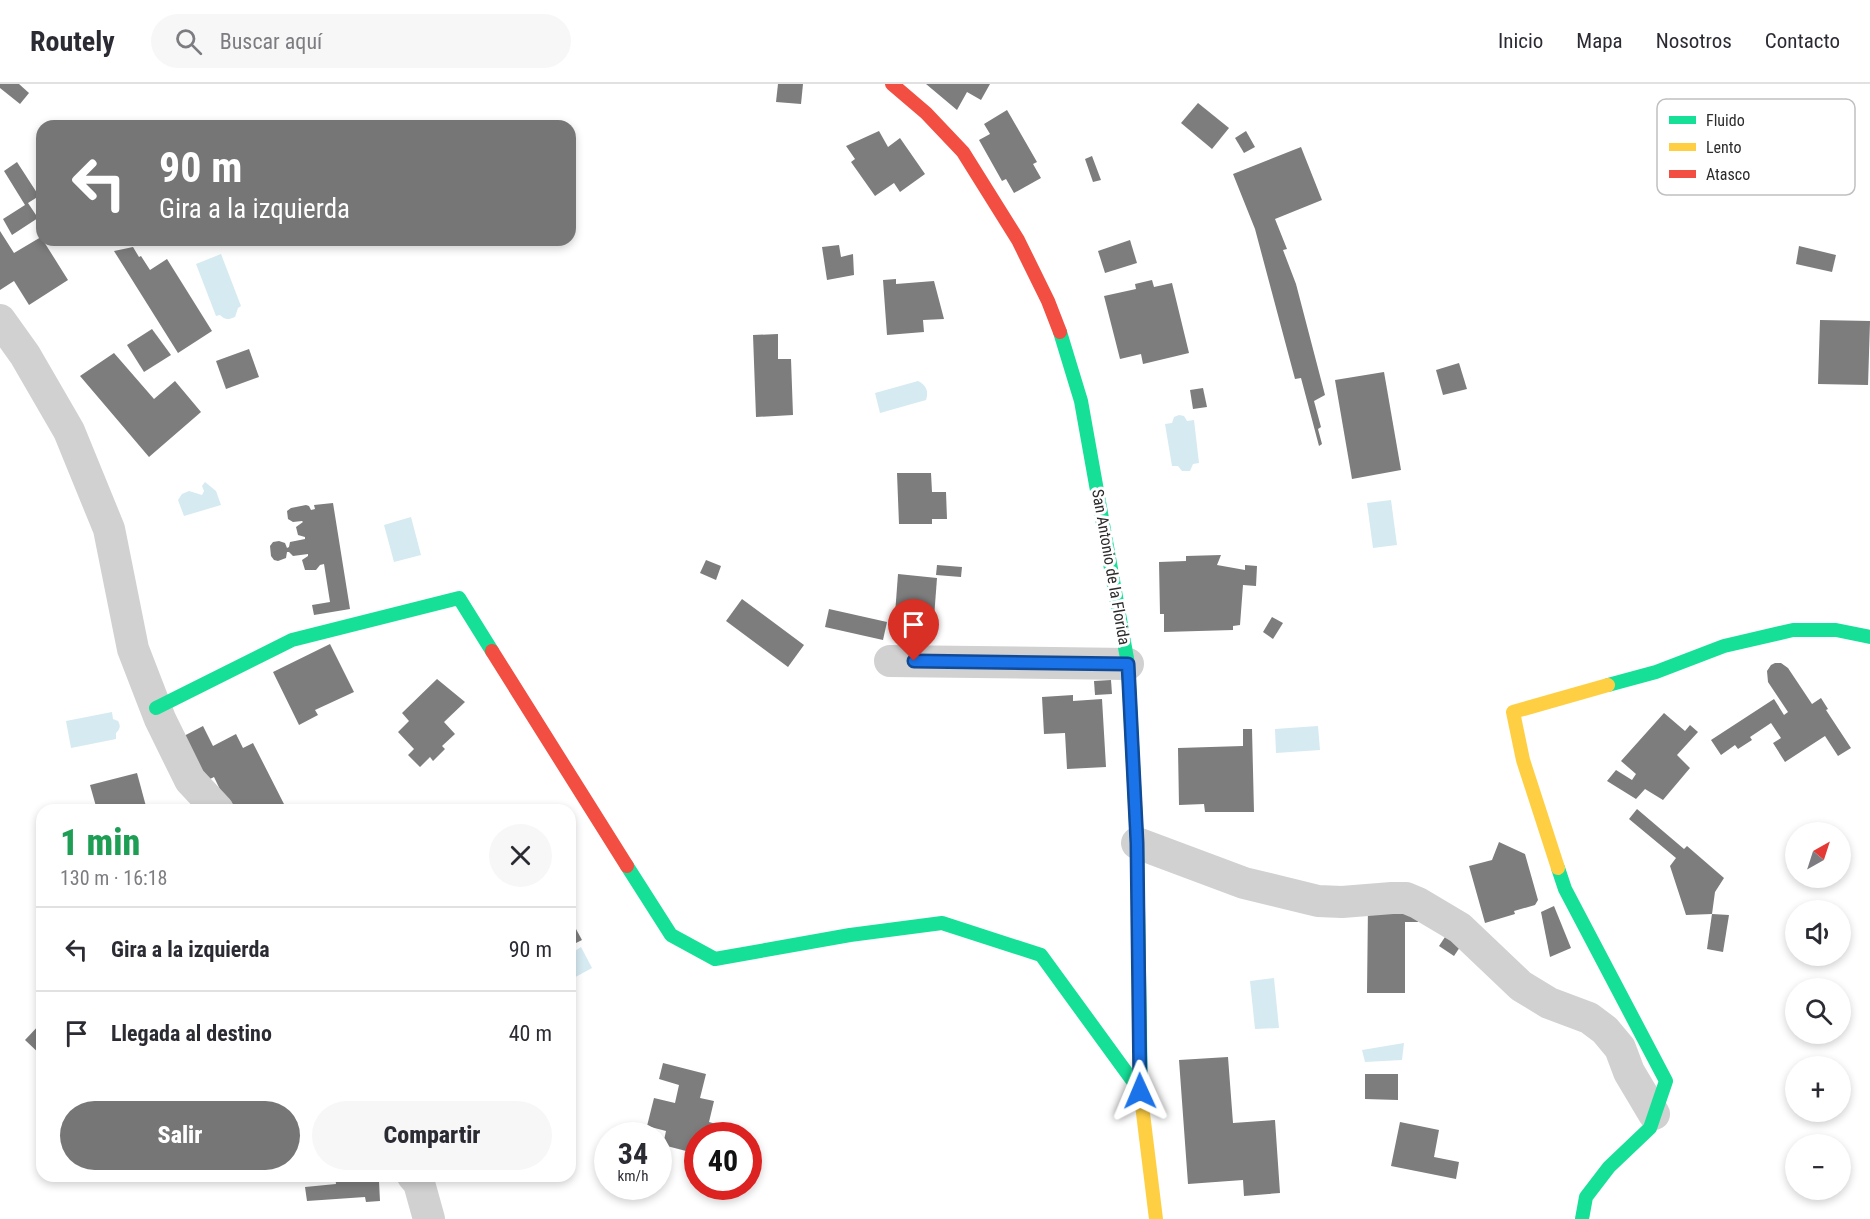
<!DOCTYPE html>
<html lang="es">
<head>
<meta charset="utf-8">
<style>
	body { margin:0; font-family:"Roboto Condensed",sans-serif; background:#f7f7f7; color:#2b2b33; height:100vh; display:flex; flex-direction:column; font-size:22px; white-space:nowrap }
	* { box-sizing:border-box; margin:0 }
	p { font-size:20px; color:#7c7c81 }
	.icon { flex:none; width:33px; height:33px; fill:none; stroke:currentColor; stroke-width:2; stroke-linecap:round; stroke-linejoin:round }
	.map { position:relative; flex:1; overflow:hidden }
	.panel { position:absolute; left:36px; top:720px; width:540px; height:378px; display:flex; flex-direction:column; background:#fff; border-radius:18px; box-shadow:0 3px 9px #0003 }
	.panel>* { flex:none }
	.hud { position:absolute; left:36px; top:36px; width:540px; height:126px; border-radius:18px; box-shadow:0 3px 9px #0003; background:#767676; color:#fff; overflow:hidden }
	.needle { width:39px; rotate:39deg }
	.tools { position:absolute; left:1785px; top:738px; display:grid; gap:12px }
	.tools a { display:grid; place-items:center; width:66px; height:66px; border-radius:50%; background:#fff; box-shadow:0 3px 9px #0003; font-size:30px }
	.speed { position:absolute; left:594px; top:1038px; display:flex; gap:12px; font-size:30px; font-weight:700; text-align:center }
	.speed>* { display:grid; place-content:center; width:78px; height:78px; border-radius:50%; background:#fff; box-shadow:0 3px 9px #0003; line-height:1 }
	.speed small { font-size:15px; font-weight:400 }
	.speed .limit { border:9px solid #d22; background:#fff; color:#111 }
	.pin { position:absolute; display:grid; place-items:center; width:51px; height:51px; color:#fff; margin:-62px -26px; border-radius:50% 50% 50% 0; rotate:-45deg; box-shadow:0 0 6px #0007 }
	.pin .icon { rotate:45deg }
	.me { position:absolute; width:66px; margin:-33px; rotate:359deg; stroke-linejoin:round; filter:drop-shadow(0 0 4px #0008) }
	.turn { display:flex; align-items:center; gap:21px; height:126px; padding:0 24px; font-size:27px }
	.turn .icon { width:78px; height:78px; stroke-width:2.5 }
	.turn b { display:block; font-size:42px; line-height:51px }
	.round { display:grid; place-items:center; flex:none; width:63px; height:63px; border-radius:32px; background:#f7f7f7 }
	.head { display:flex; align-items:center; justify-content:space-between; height:102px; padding:0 24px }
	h1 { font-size:36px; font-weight:800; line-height:45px; color:#1e9e55 }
	.cta { display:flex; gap:12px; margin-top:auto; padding:12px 24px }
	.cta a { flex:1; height:69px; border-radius:36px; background:#767676; color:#fff; font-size:24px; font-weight:800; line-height:69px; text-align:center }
	.cta a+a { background:#f7f7f7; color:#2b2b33 }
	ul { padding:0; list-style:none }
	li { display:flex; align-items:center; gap:18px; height:84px; padding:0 24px; border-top:2px solid #e1e1e2 }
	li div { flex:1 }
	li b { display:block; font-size:22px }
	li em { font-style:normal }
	header { display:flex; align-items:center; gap:36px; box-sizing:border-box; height:84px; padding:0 30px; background:#fff; border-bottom:2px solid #e1e1e2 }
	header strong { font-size:28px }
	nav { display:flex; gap:33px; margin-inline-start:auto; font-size:21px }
	.search { width:420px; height:54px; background:#f7f7f7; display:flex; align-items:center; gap:15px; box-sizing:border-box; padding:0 21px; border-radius:33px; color:#7c7c81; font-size:22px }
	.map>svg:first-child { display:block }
</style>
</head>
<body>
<header>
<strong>Routely</strong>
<div class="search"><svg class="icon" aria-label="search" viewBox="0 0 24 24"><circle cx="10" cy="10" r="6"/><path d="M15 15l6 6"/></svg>Buscar aquí</div>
<nav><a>Inicio</a><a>Mapa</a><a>Nosotros</a><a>Contacto</a></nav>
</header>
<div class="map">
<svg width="1870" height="1135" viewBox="0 0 1870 1135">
	<rect width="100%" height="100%" fill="#fff"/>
	<!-- water -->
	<g fill="#d6eaf1">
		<path d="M221,170L241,222L238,224L235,233C228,236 225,236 220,231L216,232L196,180Z"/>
		<path d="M918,297C926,301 929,307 926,316L880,329L875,309Z"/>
		<path d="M1179,331L1184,332L1187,337L1194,336L1199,379L1193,380L1190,387H1182L1178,382H1172L1165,340L1172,339L1174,333Z"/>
		<path d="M205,398L216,407L221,421L184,432L178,416L182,410L189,407L202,411L204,407L202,402Z"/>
		<path d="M1391,416L1397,461L1373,464L1367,419Z"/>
		<path d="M411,433L421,471L394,478L384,441Z"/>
		<path d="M112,628L113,635L118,637C121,642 120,645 116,649V655L71,664L66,637Z"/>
		<path d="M1318,642L1320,666L1276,669L1275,645Z"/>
		<path d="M581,863L592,884L570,896V870Z"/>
		<path d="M1274,894L1279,944L1255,945L1250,897Z"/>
		<path d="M1404,959L1402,976L1365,978L1362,966Z"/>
	</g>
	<!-- building -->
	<g fill="#7d7d7d">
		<path d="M0,0H19L29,9L20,20L0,4Z"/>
		<path d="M778,0H803L801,20L776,18Z"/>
		<path d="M926,0H990L981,16L967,8L957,26Z"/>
		<path d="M1198,19L1229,44L1212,65L1181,39Z"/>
		<path d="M1007,26L1037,78L1033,80L1041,94L1014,109L1006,95L1002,97L979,56L990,50L984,40Z"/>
		<path d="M879,47L888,63L900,54L925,90L900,108L894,99L875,112L851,78L855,75L846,62Z"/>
		<path d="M1246,47L1255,63L1244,69L1235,54Z"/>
		<path d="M1301,63L1322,116L1275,135L1287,165L1283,166L1296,200L1325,311L1314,317L1321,343L1318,345L1322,360L1319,362L1301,294L1295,295L1255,145L1233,90Z"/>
		<path d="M1092,72L1101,96L1093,98L1085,75Z"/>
		<path d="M17,78L39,112L28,119L38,134L12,151L3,135L25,121L4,87Z"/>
		<path d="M0,147L14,169L41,153L68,196L29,221L14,197L0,206Z"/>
		<path d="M1130,156L1137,179L1105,189L1098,167Z"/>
		<path d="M839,161L841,173L853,170L854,191L827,196L822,163Z"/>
		<path d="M1799,162L1836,171L1832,188L1796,180Z"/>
		<path d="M133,163L139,173L141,172L150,186L167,175L212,247L178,269L114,167Z"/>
		<path d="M896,195V200L934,197L944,235L923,236L924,248L887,251L883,196Z"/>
		<path d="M1152,196L1154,203L1172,199L1189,269L1143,280L1141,270L1120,275L1104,212L1136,205L1135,200Z"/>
		<path d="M1820,236L1870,237L1868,301L1818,300Z"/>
		<path d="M152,245L171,271L144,288L127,261Z"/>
		<path d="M778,250V275H791L793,331L756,333L753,251Z"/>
		<path d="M249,265L259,293L226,305L216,277Z"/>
		<path d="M114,269L154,315L175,297L201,328L149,373L80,292Z"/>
		<path d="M1459,279L1467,305L1443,311L1436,286Z"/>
		<path d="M1384,288L1401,386L1352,395L1335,296Z"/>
		<path d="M1203,304L1207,323L1193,325L1190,306Z"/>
		<path d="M897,389H931L932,408H946L947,435H932V440H899Z"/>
		<path d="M333,419L350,525L314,531L312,521L330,518L324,480L320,481L316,486H305L302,476L308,472V470L293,472L289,468H287L286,474L278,477L274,476L271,472L270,462L273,458L279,457L285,459L287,464L289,463L290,458L305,455V453L298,451L296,443L303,438L302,437L293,438L288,435L287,427L291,424L306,421L309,422L311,426L315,425L314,421Z"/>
		<path d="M1221,471L1217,481L1245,486V481L1257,482L1256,502L1243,501L1240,541L1233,542V546L1164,548V530H1160L1159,478L1186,477V472Z"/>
		<path d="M706,476L721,482L716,496L700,489Z"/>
		<path d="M937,481L962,483L961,493L936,491Z"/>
		<path d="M898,490L937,494L933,547L894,544Z"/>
		<path d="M742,515L804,561L788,583L726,537Z"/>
		<path d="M829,525L887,538L883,556L825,543Z"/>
		<path d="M1272,533L1283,539L1273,555L1263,548Z"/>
		<path d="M330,560L354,608L315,626L318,631L299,641L273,588Z"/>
		<path d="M1775,579H1781L1788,584L1812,620L1821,614L1828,625L1826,626L1851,664L1838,672L1825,652L1785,678L1773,659L1781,654L1771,639L1750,653L1752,656L1738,665L1735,661L1721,671L1711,656L1774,615L1784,631L1788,628L1768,598L1767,587L1771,581Z"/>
		<path d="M437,595L465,618L444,638L455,650L442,662L445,665L433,677L430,673L420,683L408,671L414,665L398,648L409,637L402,629Z"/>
		<path d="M1111,596L1112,610L1095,611L1094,597Z"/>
		<path d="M1073,611V617L1102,615L1106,683L1067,685L1065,649L1044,650L1042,613Z"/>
		<path d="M1664,629L1685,647L1690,641L1698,648L1677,671L1690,684L1663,716L1645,705L1636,715L1607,697L1616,686L1632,696L1636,690L1621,677Z"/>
		<path d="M203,642L213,662L236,650L243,664L253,659L285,722L277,726H230L214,693L202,699L180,654Z"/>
		<path d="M1243,645H1252L1254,728H1205L1204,720L1179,721L1178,664L1243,662Z"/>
		<path d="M137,689L147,726H97L90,701Z"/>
		<path d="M1637,725L1684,765L1687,762L1724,794L1715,808L1712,830L1686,831L1670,782L1676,774L1629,735Z"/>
		<path d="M1499,758L1525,770L1538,816L1535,821L1514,827L1515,830L1485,839L1469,782L1492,776Z"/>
		<path d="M1368,821H1418V838H1405V909H1367Z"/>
		<path d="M1554,822L1571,864L1550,873L1541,828Z"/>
		<path d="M1712,830L1729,831L1723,868L1707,865Z"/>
		<path d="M570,834L582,856L570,862Z"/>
		<path d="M1449,847L1464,857L1454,872L1439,862Z"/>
		<path d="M42,938V972L25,956Z"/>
		<path d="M1228,973L1233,1039L1275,1036L1280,1109L1244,1112L1243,1096L1188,1100L1179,976Z"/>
		<path d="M663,979L706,990L700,1014L714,1017L709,1038L734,1045L732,1052H698V1054H694L690,1068L663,1061L666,1047L647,1042L654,1014L675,1019L679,1001L659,995Z"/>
		<path d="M1365,990H1398V1016L1365,1015Z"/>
		<path d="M1400,1038L1439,1046L1434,1073L1459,1078L1456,1095L1391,1082Z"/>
		<path d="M335,1092H367V1098L379,1097L380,1117L366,1118L365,1113L307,1117L305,1103L336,1100Z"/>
	</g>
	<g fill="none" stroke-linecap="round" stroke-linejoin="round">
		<!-- street -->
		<g stroke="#d1d1d1" stroke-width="32">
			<path d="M0,236L25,271L69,347L109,445L133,565L160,635L190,696L218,726"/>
			<path d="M890,577L1128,580"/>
			<path d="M1137,759L1244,799L1318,817L1342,818L1392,814H1406L1418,819L1460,844L1521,902L1549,919L1589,934L1605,946L1620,964L1629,988L1654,1030"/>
			<path d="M413,1092L419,1099L429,1135"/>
		</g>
		<!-- fast -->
		<g stroke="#16e098" stroke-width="14">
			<path d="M1060,248L1081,317L1128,580L1137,759L1141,1013"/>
			<path d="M1608,601L1656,588L1724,562L1793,546H1836L1870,553"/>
			<path d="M156,624L292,556L459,514L492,567"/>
			<path d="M627,782L671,851L715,875L850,851L942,839L1041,871L1140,1007"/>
			<path d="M1558,784L1565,805L1666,997L1650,1044L1609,1083L1586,1113L1582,1135"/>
		</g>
		<!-- slow -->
		<g stroke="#ffcf43" stroke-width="14">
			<path d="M1558,784L1523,676L1513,628L1608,601"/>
			<path d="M1141,1013L1156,1135"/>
		</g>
		<!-- jam -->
		<g stroke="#f24e42" stroke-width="14">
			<path d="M892,0L926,29L963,68L1018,156L1048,217L1060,248"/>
			<path d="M492,567L627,782"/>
		</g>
	</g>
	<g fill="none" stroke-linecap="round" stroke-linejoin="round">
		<defs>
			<path id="route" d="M914,577L1128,580L1137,759L1140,1007"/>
		</defs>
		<!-- route casing -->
		<use href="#route" stroke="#114b97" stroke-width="15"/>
		<!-- route -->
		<use href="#route" stroke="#1a73e8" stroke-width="10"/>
	</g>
	<g text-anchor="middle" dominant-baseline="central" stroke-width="6" stroke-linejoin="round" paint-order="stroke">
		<!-- street labels -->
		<g font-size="16" fill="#2c2c2c" stroke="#fff">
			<text transform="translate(1111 483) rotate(80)">San Antonio de la Florida</text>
		</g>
	</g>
	<!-- legend -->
	<rect x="1657" y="15" width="198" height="96" rx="9" fill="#fff" stroke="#c0c0c0" stroke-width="1.5"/>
	<rect x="1669" y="32" width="27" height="8" fill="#16e098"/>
	<rect x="1669" y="59" width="27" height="8" fill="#ffcf43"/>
	<rect x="1669" y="86" width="27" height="8" fill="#f24e42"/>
	<g font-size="16" fill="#2c2c2c">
		<text x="1706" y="42">Fluido</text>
		<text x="1706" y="69">Lento</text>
		<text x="1706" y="96">Atasco</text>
	</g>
</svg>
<div class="tools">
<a><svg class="needle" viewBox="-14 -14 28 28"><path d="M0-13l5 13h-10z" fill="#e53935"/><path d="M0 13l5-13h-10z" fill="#7c7c81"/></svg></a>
<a><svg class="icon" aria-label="sound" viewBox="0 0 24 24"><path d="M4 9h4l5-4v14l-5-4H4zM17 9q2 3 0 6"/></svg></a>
<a><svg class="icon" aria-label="search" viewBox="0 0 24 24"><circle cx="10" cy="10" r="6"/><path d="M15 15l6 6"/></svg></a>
<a>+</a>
<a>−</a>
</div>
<div class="speed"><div>34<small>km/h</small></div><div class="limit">40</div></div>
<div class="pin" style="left:914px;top:577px;background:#d93025"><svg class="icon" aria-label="arrive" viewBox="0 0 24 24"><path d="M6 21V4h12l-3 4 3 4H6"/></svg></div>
<svg class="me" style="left:1140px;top:1007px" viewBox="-20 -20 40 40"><path d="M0-17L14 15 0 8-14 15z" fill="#1a73e8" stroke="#fff" stroke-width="4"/></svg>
<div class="hud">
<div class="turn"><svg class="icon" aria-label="left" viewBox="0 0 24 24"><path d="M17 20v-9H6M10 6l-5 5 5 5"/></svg><div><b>90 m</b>Gira a la izquierda</div></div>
</div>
<section class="panel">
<div class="head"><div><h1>1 min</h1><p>130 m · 16:18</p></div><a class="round"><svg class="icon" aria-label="close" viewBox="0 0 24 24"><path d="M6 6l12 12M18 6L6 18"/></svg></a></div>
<ul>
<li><svg class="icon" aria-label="left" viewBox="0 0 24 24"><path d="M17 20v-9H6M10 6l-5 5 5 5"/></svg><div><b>Gira a la izquierda</b></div><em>90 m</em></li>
<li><svg class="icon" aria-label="arrive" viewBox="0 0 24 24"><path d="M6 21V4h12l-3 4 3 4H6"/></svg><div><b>Llegada al destino</b></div><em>40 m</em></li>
</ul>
<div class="cta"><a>Salir</a><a>Compartir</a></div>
</section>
</div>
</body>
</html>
